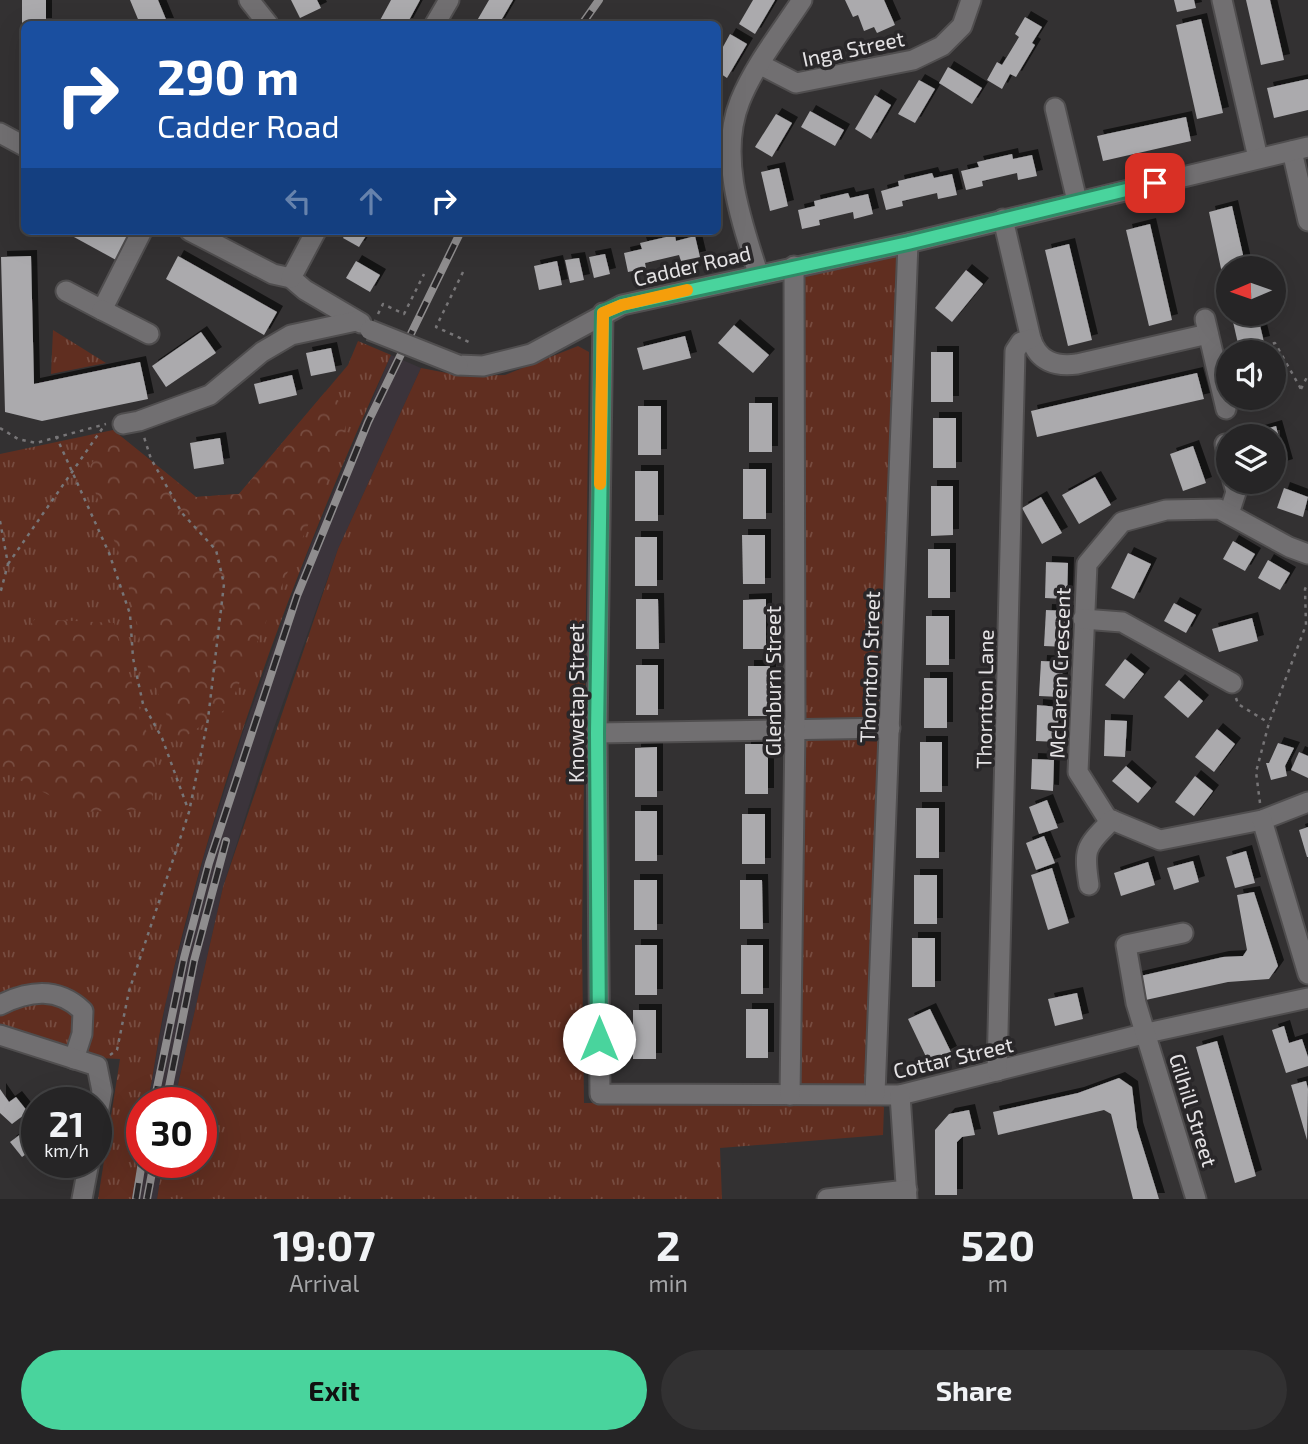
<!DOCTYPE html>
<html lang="en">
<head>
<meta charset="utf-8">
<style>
	body { margin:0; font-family:"Exo 2",sans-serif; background:#323132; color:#f1f3f6; height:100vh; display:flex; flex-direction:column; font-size:26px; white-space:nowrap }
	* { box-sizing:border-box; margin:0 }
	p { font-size:23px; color:#a4a5a7 }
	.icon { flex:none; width:38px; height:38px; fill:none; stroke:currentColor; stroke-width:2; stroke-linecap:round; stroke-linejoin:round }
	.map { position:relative; height:1199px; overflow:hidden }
	.side { display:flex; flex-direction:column; background:#262526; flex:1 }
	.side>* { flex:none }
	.top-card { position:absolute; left:21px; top:21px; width:700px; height:214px; border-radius:10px; box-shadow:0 7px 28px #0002,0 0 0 2px #424243; background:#1a4fa0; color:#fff; overflow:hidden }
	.needle { width:46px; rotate:268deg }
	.controls { position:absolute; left:1216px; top:256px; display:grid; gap:14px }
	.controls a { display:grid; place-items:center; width:70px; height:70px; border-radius:50%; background:#262526; box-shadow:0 7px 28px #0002,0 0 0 2px #424243; font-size:35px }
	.speed { position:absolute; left:21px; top:1087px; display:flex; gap:14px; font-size:35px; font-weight:700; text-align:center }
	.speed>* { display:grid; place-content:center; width:91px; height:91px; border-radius:50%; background:#262526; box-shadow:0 7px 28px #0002,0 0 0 2px #424243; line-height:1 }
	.speed small { font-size:18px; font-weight:400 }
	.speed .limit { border:10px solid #d22; background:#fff; color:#111 }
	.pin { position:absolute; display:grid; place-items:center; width:60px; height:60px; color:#fff; margin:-30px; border-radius:14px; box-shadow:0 4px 10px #0006 }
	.me { position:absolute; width:77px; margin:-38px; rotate:0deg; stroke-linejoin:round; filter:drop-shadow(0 0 5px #0008) }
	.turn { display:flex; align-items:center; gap:24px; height:147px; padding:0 21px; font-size:32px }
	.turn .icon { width:91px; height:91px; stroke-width:2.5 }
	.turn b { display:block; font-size:49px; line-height:60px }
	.lanes { display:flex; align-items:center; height:66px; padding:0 21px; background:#0003; justify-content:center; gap:35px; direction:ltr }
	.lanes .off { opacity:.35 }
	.eta { display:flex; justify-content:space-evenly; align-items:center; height:119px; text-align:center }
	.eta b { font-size:42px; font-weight:700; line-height:49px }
	.action { display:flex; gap:14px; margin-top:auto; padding:14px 21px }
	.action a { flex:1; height:80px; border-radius:42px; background:#49d49d; color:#111; font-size:28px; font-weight:700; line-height:80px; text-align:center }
	.action a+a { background:#323132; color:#f1f3f6 }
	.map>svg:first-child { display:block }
</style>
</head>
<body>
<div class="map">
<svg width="1308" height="1199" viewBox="0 0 1308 1199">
	<defs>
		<pattern id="grass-tufts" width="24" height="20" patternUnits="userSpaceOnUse" patternTransform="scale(1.75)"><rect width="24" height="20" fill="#602e20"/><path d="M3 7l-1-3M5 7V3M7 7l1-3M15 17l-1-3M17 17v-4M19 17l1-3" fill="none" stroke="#774c40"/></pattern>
		<pattern id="forest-crowns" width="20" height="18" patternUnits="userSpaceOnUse" patternTransform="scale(1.75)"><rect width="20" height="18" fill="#602e20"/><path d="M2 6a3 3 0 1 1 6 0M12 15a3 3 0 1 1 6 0" fill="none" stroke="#774c40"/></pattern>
		<filter id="shadow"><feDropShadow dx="6" dy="-6" stdDeviation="0" flood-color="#0009"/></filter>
	</defs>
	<rect width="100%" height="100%" fill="#333132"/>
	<!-- built -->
	<g fill="#3b343b">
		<path d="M391,355L421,368L338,549L271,736L223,887L174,1102H148L167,995L205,852L242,735L308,552Z"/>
		<path d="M142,1141V1162H163L157,1199H132Z"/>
	</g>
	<!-- grass -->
	<g fill="url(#grass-tufts)">
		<path d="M904,246L888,727H797L796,270Z"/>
		<path d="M53,330L106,363L51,374Z"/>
		<path d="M358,341L391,355C298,559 219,774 168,993C159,1029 155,1066 148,1102H142V1141L132,1199H98L120,1059L37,1055L0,1041V454L113,430L196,497L239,494L348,365Z"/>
		<path d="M578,346L589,352L582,941L584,1103L794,1102L797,730L888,729L870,1103L884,1107L883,1135L720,1148L722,1199H157L163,1162H201V1102H174L223,887L338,549L421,368L463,376L505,375Z"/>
	</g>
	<!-- forest -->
	<g fill="url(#forest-crowns)">
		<path d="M325,392L351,409L332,470L229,707L177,742L143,654L124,566L87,471L113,430L196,497L239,494Z"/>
		<path d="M35,619L114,623L157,767L151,809L82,812L0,770V661Z"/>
	</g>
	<!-- building -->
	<g fill="#abaaad" filter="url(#shadow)">
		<rect x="22" y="0" width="24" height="24"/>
		<path d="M130,0H158L168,24H140Z"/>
		<path d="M291,0H317L321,8L300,18Z"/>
		<path d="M391,0H420L407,24H378Z"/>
		<path d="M489,0H513L499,24H475Z"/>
		<path d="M753,0H775L755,34L739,24Z"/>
		<path d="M845,0H884L895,25L877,33L874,27L864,31L858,15L853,17Z"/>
		<path d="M1174,0H1194L1196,8L1177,12Z"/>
		<path d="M1246,0H1270L1284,60L1261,65Z"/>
		<path d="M1025,17L1042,27L1032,43L1035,45L1016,77L1010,74L1002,89L987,80L997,62L1002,65L1019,37L1015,34Z"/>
		<path d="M1201,19L1223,113L1197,119L1176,25Z"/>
		<path d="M730,34L747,44L727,78L718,72V56Z"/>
		<path d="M948,67L982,88L972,104L939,83Z"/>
		<path d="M1308,79V110L1274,118L1267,88Z"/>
		<path d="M919,80L935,89L915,123L898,114Z"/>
		<path d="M875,95L891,105L871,139L855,129Z"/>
		<path d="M810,111L844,130L835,146L801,127Z"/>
		<path d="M776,114L792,123L772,157L755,147Z"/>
		<path d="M1186,117L1191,141L1103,161L1097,136Z"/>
		<path d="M1012,154L1013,159L1032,155L1037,176L1018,180L1017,173L982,181L983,186L966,190L961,171L979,167L977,162Z"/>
		<path d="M779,168L788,206L770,211L761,172Z"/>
		<path d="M932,173L934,178L952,174L957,195L938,199L937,193L902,201L903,206L886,210L881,191L899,186L898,181Z"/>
		<path d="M848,193L850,198L868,194L873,214L854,219L853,212L819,220L820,225L802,229L798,210L815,206L814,201Z"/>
		<path d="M1232,206L1246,268H1228L1227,297L1209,212Z"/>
		<path d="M1150,224L1172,320L1149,326L1126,230Z"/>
		<path d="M63,231H117L128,237L116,260Z"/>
		<path d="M347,231H369L359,247L343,238Z"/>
		<path d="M675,235L676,241L695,236L700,257L681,261L679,255L645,263L646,268L628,272L624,253L642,249L640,243Z"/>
		<path d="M1069,244L1092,340L1068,346L1045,250Z"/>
		<path d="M605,254L610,274L594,278L589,257Z"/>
		<path d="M31,256L34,384L140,362L148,399L42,421L5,412L1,257Z"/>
		<path d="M178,256L277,312L264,335L166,279Z"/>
		<path d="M579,258L584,280L570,283L565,260Z"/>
		<path d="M356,261L380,275L370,292L346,278Z"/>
		<path d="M557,261L562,285L539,290L534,266Z"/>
		<path d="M966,270L983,284L952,322L935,308Z"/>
		<path d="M1231,313H1257L1264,342L1239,348Z"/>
		<path d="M734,325L769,355L753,373L718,343Z"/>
		<path d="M201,332L216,353L166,387L152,366Z"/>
		<path d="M685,336L691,358L643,370L637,348Z"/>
		<path d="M331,348L336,371L311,376L306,353Z"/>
		<rect x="931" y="352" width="22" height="50"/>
		<path d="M1197,373L1204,399L1037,437L1031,411Z"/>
		<path d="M292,375L297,395L259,404L254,384Z"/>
		<rect x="749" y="403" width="23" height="49"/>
		<rect x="638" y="406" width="23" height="49"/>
		<rect x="933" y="418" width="23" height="50"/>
		<path d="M1276,426L1287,465L1274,469V436H1257L1255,432Z"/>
		<path d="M220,438L224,464L194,469L190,443Z"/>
		<path d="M1193,446L1206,483L1183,491L1170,454Z"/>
		<rect x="743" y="469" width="23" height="50"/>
		<rect x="635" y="471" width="23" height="50"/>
		<path d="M1095,477L1111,505L1079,524L1062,495Z"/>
		<path d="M931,486H953V535L931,536Z"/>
		<path d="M1284,488L1308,497L1303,517L1277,508Z"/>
		<path d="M1041,497L1062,533L1042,544L1022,508Z"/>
		<path d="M742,535H765V584H743Z"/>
		<rect x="635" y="537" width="22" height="49"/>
		<path d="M1233,541L1255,554L1245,571L1223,559Z"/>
		<rect x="928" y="549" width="22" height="49"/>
		<path d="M1128,553L1151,564L1134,599L1111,588Z"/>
		<path d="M1268,560L1290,573L1280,590L1258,578Z"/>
		<path d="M1046,562L1068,563L1067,599L1045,598Z"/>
		<path d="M636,599H658L659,649H636Z"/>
		<path d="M766,599V649H743V600Z"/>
		<path d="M1174,603L1196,615L1186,633L1164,621Z"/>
		<path d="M1046,610L1068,611L1066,647L1044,646Z"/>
		<rect x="926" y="616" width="23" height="49"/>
		<path d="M1252,618L1258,641L1219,652L1212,629Z"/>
		<path d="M1125,659L1144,674L1124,699L1105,685Z"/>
		<path d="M1041,661L1063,662L1061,697L1039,696Z"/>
		<rect x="636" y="665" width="22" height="50"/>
		<rect x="748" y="666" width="22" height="50"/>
		<rect x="924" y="678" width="23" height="50"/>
		<path d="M1179,680L1203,701L1188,718L1164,697Z"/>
		<path d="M1037,705L1059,707L1057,742L1036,741Z"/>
		<path d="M1105,720L1127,721L1125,757L1104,756Z"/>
		<path d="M1217,729L1235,744L1214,772L1195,757Z"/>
		<rect x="920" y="742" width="22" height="50"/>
		<path d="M1278,743L1294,748L1285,766L1287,776L1271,780L1266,763H1269Z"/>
		<rect x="745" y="744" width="23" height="50"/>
		<path d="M657,747V797H635V748Z"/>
		<path d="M1299,752L1308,756V778L1291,770Z"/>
		<path d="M1032,759L1054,760L1053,791L1031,789Z"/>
		<path d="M1126,766L1151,788L1138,803L1112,781Z"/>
		<path d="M1195,776L1213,791L1194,816L1175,802Z"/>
		<path d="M1047,800L1058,828L1039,834L1029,807Z"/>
		<rect x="916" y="808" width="23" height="50"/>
		<rect x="635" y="811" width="22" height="50"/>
		<rect x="742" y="814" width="23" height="50"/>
		<path d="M1308,827V857H1307L1299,830Z"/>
		<path d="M1044,836L1055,863L1036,870L1026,843Z"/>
		<path d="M1246,851L1255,883L1235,888L1226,857Z"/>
		<path d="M1193,861L1199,882L1174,890L1167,868Z"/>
		<path d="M1148,862L1155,885L1121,896L1114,873Z"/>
		<path d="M1052,868L1069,923L1048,930L1031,875Z"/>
		<rect x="914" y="875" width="23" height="49"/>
		<rect x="634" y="880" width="23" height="50"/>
		<path d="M740,880H762L763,929H740Z"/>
		<path d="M1254,892L1278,966L1269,979L1228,982L1141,1001L1136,977L1223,957L1243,956L1247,950L1237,895Z"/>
		<rect x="912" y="938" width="23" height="49"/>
		<rect x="635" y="945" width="22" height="50"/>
		<rect x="741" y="945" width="22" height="49"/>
		<path d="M1077,993L1083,1019L1055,1026L1048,999Z"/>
		<rect x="746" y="1009" width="22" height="49"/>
		<path d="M930,1009L951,1052L929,1063L908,1019Z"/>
		<rect x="633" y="1010" width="23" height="49"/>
		<path d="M1284,1026L1289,1043L1302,1039L1308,1057V1066L1286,1073L1272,1030Z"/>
		<path d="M1217,1041L1256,1176L1235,1183L1196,1047Z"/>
		<path d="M1119,1078L1132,1087L1137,1128L1159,1199H1133L1111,1114L1104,1110L998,1135L993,1112L1078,1093Z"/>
		<path d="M1306,1081L1308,1089L1307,1140L1291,1085Z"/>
		<path d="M0,1089L9,1102L16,1097L28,1112L12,1124L0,1113Z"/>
		<path d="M969,1110L975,1135L962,1137L957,1142V1195H935V1130L949,1114Z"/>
		<path d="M37,1122V1146L22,1157L10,1142Z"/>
	</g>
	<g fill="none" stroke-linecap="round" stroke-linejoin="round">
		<defs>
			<g id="minor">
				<path d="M249,0L268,24"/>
				<path d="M1222,0L1258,158"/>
				<path d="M435,24L449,0"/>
				<path d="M761,65L796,83L913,60L942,46L962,26L971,0"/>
				<path d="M1055,108L1077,201"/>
				<path d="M0,133L24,146"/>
				<path d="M1292,151L1308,221"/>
				<path d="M1003,219L1031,339C1038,361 1055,367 1077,364L1208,334"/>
				<path d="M190,231L273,274L291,278L305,290L361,323"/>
				<path d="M758,273C741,220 718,156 740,101C754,66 781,32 802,0"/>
				<path d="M291,278L316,231"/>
				<path d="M66,291L102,310L142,231"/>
				<path d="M102,310L149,334"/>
				<path d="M603,313L597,733L600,1094L900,1095L1147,1033L1308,998"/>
				<path d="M1205,319L1226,409"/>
				<path d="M458,365L483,366L531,354L622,305L908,243L1308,147"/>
				<path d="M123,424L139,421L210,395L262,352L291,335L356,321"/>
				<path d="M1225,444L1228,460"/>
				<path d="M1229,514L1236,492L1233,481"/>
				<path d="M1308,554L1289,547L1219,509L1166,510L1122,522L1087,564L1078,772L1107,818L1160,840L1262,820L1308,802"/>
				<path d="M1083,619L1122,622L1232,683"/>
				<path d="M597,733L890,728"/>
				<path d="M1262,820L1308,974"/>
				<path d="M1089,885C1083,847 1086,847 1112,820"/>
				<path d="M1183,933L1126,945L1136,1003L1196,1199"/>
				<path d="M0,1005C30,990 58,987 83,1011L82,1034L74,1059"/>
				<path d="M0,1035L97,1066L102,1091L96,1124"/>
				<path d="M997,1071L1015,351L1021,342L1031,339"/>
				<path d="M875,1094L908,243"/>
				<path d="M790,1095L795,728L794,266"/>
				<path d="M900,1095L907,1199"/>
				<path d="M82,1199L89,1162"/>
				<path d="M827,1199L907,1190"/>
			</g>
		</defs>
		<!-- minor casing -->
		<use href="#minor" stroke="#504e4f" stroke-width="23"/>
		<!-- path -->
		<g stroke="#777577" stroke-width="2.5" stroke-dasharray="3.5 5" stroke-linecap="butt">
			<path d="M463,272L436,327L469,342L467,346"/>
			<path d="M378,314L383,304L404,314L424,274"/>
			<path d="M1231,351L1275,343L1301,389"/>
			<path d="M1301,389L1308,375"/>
			<path d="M0,428L18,439L36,443L106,424"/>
			<path d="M56,436L109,553L130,614L133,658L143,704L162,738L188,809"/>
			<path d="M0,521L8,564L0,594"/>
			<path d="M8,564L104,426"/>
			<path d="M1236,698L1238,704L1269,723"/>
			<path d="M1260,803L1256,772L1269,723L1306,625L1305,589L1308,583"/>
			<path d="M110,1055L117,1050L129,991L189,812L208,719L224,584L216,550L182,513L151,459L144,437"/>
		</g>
		<!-- minor -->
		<use href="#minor" stroke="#716f71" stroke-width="19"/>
		<defs>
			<g id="rail">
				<path d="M582,24L599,0"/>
				<path d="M154,1102L184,958L209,863L297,596L368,422L461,231"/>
				<path d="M166,1102L194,961L226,841"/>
				<path d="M136,1199L142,1162"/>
				<path d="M147,1199L154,1162"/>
			</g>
		</defs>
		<!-- rail casing -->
		<use href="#rail" stroke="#8f8d8e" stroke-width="8"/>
		<!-- rail -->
		<use href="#rail" stroke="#292729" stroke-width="5" stroke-dasharray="16" stroke-linecap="butt"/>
		<defs>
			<path id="minor-bridge" d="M370,330L458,365"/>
		</defs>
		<!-- minor-bridge casing -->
		<use href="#minor-bridge" stroke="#504e4f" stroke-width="23" stroke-linecap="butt"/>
		<!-- minor-bridge -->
		<use href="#minor-bridge" stroke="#716f71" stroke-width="19"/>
	</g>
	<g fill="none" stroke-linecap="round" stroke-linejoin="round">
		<defs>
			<path id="route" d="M599,1039L597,733L603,313L622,305L908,243L1155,183"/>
		</defs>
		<!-- route casing -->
		<use href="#route" stroke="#2f8a66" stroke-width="18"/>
		<!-- route -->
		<use href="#route" stroke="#49d49d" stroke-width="12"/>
		<!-- slow -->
		<path stroke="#f59e0b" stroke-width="12" d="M600,484L603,313L622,305L687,290"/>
	</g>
	<g text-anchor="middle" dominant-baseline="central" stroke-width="7" stroke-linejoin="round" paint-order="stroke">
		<!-- street labels -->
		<g font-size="21" fill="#e5e3e5" stroke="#292729">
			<text transform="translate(853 48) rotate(-12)">Inga Street</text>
			<text transform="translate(692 265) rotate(-13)">Cadder Road</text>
			<text transform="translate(869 667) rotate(-88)">Thornton Street</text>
			<text transform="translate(1059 673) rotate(-88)">McLaren Crescent</text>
			<text transform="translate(772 681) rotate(-90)">Glenburn Street</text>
			<text transform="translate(984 699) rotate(-89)">Thornton Lane</text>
			<text transform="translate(575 703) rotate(-90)">Knowetap Street</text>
			<text transform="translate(953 1057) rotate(-13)">Cottar Street</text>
			<text transform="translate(1194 1110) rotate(73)">Gilhill Street</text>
		</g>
	</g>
</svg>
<div class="controls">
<a><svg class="needle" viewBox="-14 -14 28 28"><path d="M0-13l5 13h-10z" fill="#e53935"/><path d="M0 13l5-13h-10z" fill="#a4a5a7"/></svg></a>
<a><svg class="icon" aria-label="sound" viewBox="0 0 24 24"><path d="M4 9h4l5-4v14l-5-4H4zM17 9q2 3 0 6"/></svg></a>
<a><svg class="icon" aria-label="layers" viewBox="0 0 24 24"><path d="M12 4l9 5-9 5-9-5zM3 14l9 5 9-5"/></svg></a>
</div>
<div class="speed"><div>21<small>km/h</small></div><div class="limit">30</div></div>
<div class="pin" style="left:1155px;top:183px;background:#d93025"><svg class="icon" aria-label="arrive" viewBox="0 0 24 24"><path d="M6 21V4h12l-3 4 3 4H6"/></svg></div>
<svg class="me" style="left:599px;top:1039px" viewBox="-20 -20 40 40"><circle r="19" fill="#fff"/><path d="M0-13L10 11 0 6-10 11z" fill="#49d49d"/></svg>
<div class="top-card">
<div class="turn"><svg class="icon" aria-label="right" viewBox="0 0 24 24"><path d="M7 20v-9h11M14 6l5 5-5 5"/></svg><div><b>290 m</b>Cadder Road</div></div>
<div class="lanes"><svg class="icon off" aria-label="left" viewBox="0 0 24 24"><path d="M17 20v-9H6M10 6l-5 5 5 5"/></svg><svg class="icon off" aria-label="ahead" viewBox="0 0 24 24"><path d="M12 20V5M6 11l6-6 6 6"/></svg><svg class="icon" aria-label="right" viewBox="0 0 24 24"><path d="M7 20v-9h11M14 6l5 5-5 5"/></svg></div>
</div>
</div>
<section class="side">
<div class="eta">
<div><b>19:07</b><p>Arrival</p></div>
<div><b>2</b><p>min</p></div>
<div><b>520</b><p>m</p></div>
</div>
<div class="action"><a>Exit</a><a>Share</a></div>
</section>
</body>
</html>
